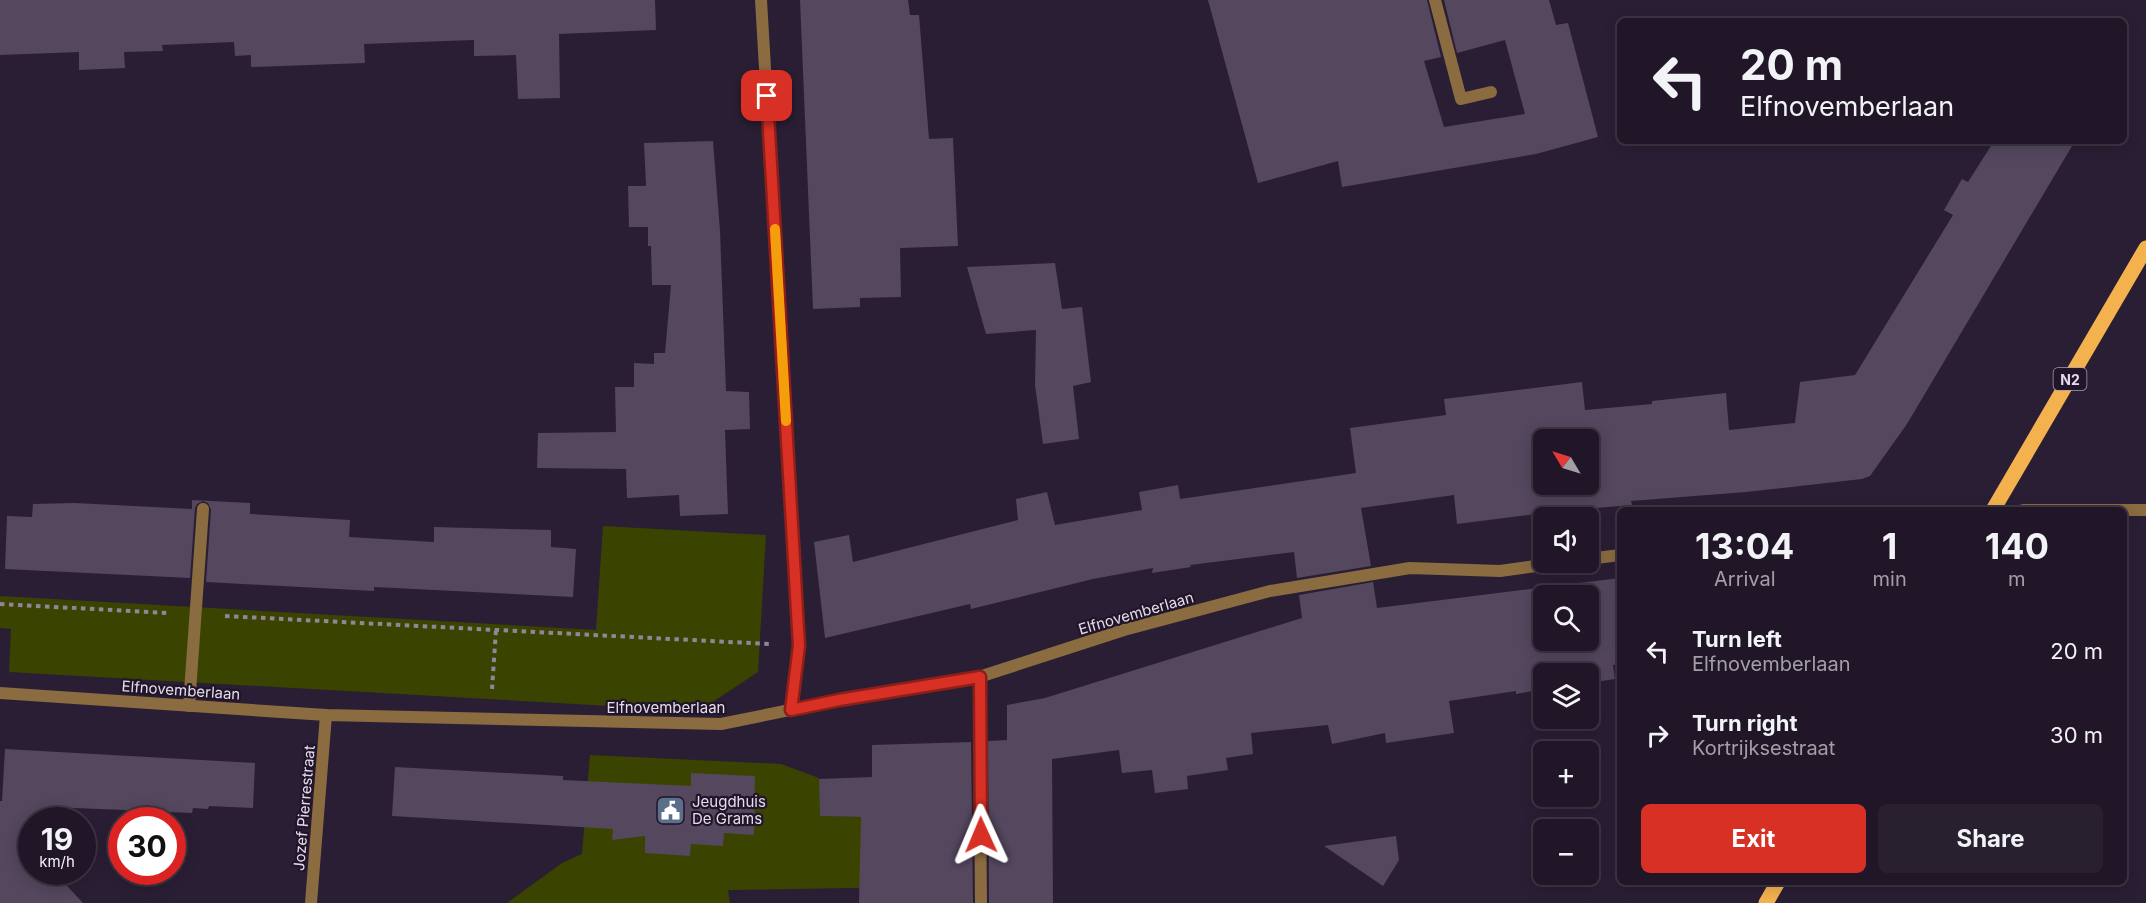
<!DOCTYPE html>
<html lang="en">
<head>
<meta charset="utf-8">
<style>
	body { margin:0; font-family:Inter,sans-serif; background:#281f2f; color:#f1f3f6; height:100vh; display:flex; flex-direction:column; font-size:22px; white-space:nowrap }
	* { box-sizing:border-box; margin:0 }
	p { font-size:20px; color:#a29fa7 }
	.icon { flex:none; width:33px; height:33px; fill:none; stroke:currentColor; stroke-width:2; stroke-linecap:round; stroke-linejoin:round }
	.map { position:relative; flex:1; overflow:hidden }
	.side { position:absolute; left:1617px; top:507px; width:510px; height:378px; display:flex; flex-direction:column; background:#201627; border-radius:9px; box-shadow:0 3px 15px #0003,0 0 0 2px #3d3544 }
	.side>* { flex:none }
	.top-card { position:absolute; left:1617px; top:18px; width:510px; height:126px; border-radius:9px; box-shadow:0 3px 15px #0003,0 0 0 2px #3d3544; background:#201627; color:#f1f3f6; overflow:hidden }
	.needle { width:39px; rotate:308deg }
	.controls { position:absolute; left:1533px; top:429px; display:grid; gap:12px }
	.controls a { display:grid; place-items:center; width:66px; height:66px; border-radius:9px; background:#201627; box-shadow:0 3px 15px #0003,0 0 0 2px #3d3544; font-size:30px }
	.speed { position:absolute; left:18px; top:807px; display:flex; gap:12px; font-size:30px; font-weight:700; text-align:center }
	.speed>* { display:grid; place-content:center; width:78px; height:78px; border-radius:50%; background:#201627; box-shadow:0 3px 15px #0003,0 0 0 2px #3d3544; line-height:1 }
	.speed small { font-size:15px; font-weight:400 }
	.speed .limit { border:9px solid #d22; background:#fff; color:#111 }
	.pin { position:absolute; display:grid; place-items:center; width:51px; height:51px; color:#fff; margin:-26px; border-radius:12px; box-shadow:0 3px 9px #0006 }
	.me { position:absolute; width:66px; margin:-33px; rotate:359deg; stroke-linejoin:round; filter:drop-shadow(0 0 4px #0008) }
	.turn { display:flex; align-items:center; gap:21px; height:126px; padding:0 24px; font-size:27px }
	.turn .icon { width:78px; height:78px; stroke-width:2.5 }
	.turn b { display:block; font-size:42px; line-height:51px }
	.eta { display:flex; justify-content:space-evenly; align-items:center; height:102px; text-align:center }
	.eta b { font-size:36px; font-weight:700; line-height:42px }
	.primary-button { display:flex; gap:12px; margin-top:auto; padding:12px 24px }
	.primary-button a { flex:1; height:69px; border-radius:9px; background:#d93025; color:#fff; font-size:24px; font-weight:700; line-height:69px; text-align:center }
	.primary-button a+a { background:#281f2f; color:#f1f3f6 }
	ul { padding:0; list-style:none }
	li { display:flex; align-items:center; gap:18px; height:84px; padding:0 24px }
	li div { flex:1 }
	li b { display:block; font-size:22px }
	li em { font-style:normal }
	.map>svg:first-child { display:block }
</style>
</head>
<body>
<div class="map">
<svg width="2146" height="903" viewBox="0 0 2146 903">
	<rect width="100%" height="100%" fill="#2a1e34"/>
	<!-- green -->
	<g fill="#3b4300">
		<path d="M603,526L766,535L758,672L699,711L9,672L11,629L0,628V596L596,630Z"/>
		<path d="M590,755L781,764L819,778L821,816L876,817L971,886L728,890L730,903H507L562,863L582,854Z"/>
	</g>
	<!-- building -->
	<g fill="#54475e" fill-rule="evenodd">
		<path d="M0,0H655L656,30L559,34L560,98L518,99L516,55L474,56V40L364,44L365,63L251,67V55L235,56L234,42L162,45L163,51L124,52L125,68L79,70V52L0,55Z"/>
		<path d="M800,0H908L910,15H919L929,139L953,138L958,246L900,248L901,297L860,298V307L813,309Z"/>
		<path d="M1208,0H1427L1441,57L1424,61L1444,127L1525,114L1505,40L1457,53L1444,0H1549L1556,25L1568,23L1598,137L1536,154L1342,187L1338,161L1258,183Z"/>
		<path d="M713,141L720,231L726,391L749,392L750,429L725,430L728,514L680,516L679,495L627,498L626,469L537,468L538,433L616,432L615,387H634V363L654,364V353H665L671,285H652L651,246H648V227H629L628,186H646L644,143Z"/>
		<path d="M1994,141H2075L1907,424L1870,476L1862,479L1746,492L1631,501L1632,505L1560,511L1457,524L1454,495L1361,508L1371,566L1297,578L1294,552L1190,565L1191,567L1152,573L1153,568L1093,579L971,609L970,604L825,638L814,542L849,535L853,562L1018,520L1016,499L1047,492L1055,525L1142,510L1139,492L1178,485L1180,499L1356,473L1350,428L1446,415L1444,399L1582,382L1585,410L1652,404V401L1726,393L1729,430L1795,423L1800,382L1855,375L1953,215L1944,210L1962,179L1968,182ZM1544,440H1588V484H1544Z"/>
		<path d="M1055,263L1062,309L1082,307L1091,382L1073,386L1079,439L1043,444L1035,385L1036,330L986,334L967,267Z"/>
		<path d="M192,500L250,503V514L350,520L349,537L434,542V527L551,530V547L576,549L573,597L374,587V591L206,582L211,510L208,503L203,501L197,504L195,508L190,578L5,569L7,516L32,517L33,504L75,503L192,509Z"/>
		<path d="M1620,578V664L1613,665L1615,679L1588,683V674H1544V689L1516,694V691L1449,701L1454,733L1386,743L1385,733L1332,744L1328,725L1251,733L1253,754L1226,758L1228,770L1187,776L1188,789L1155,793L1152,770L1122,773L1119,750L1052,759L1053,903H989L988,741L1007,740V705L1045,698L1302,618L1299,595L1373,582L1377,608ZM1544,596H1588V640H1544Z"/>
		<path d="M971,742L973,903H859L861,817L820,816L819,779L872,777V745Z"/>
		<path d="M5,749L255,763L253,808L209,806L208,809L193,808L192,813L168,812L167,820H127L126,810L48,807L47,820H32V872H54L83,903H0V801H2Z"/>
		<path d="M395,767L563,776V780L691,786V773L755,776L754,835L724,833L723,846L691,844L690,856L645,853V836L612,840L613,829L392,816Z"/>
		<path d="M1396,836L1399,860L1383,886L1324,846Z"/>
	</g>
	<g fill="none" stroke-linecap="round" stroke-linejoin="round">
		<!-- path -->
		<g stroke="#908698" stroke-width="4" stroke-dasharray="4.5 4.5" stroke-linecap="butt">
			<path d="M0,604L167,613"/>
			<path d="M225,616L769,644"/>
			<path d="M492,689L496,630"/>
		</g>
		<!-- lane -->
		<g stroke="#8b6b40" stroke-width="12">
			<path d="M1435,0L1461,99L1491,92"/>
			<path d="M189,706L203,509"/>
		</g>
		<!-- street -->
		<g stroke="#8b6b40" stroke-width="12">
			<path d="M761,0L799,646L791,710"/>
			<path d="M2023,510H2146"/>
			<path d="M1588,559L1620,555"/>
			<path d="M979,677L981,903"/>
			<path d="M0,693L326,715L721,724L839,700L979,677L1124,630L1270,591L1410,568L1500,571L1565,562"/>
			<path d="M311,903L326,715"/>
		</g>
		<!-- primary -->
		<g stroke="#f4b24f" stroke-width="15">
			<path d="M1993,510L2146,248"/>
			<path d="M1766,903L1778,882"/>
		</g>
	</g>
	<g fill="none" stroke-linecap="round" stroke-linejoin="round">
		<defs>
			<path id="route" d="M767,96L799,646L791,710L839,700L980,677L981,835"/>
		</defs>
		<!-- route casing -->
		<use href="#route" stroke="#8d1f18" stroke-width="15"/>
		<!-- route -->
		<use href="#route" stroke="#d93025" stroke-width="10"/>
		<!-- slow -->
		<path stroke="#f59e0b" stroke-width="10" d="M775,229L786,421"/>
	</g>
	<!-- icons -->
	<defs>
		<symbol id="civic-square" viewBox="-11 -11 22 22"><rect x="-9" y="-9" width="18" height="18" rx="4" fill="#5c6f8a" stroke="#211529"/><path d="M-.6-6.5H3V-4.5H.6V-3L4-1V1h2V6H-6V1h2V-1L-.6-3ZM-1.2 2.5V6h2.4V2.5Z" fill="#fff"/></symbol>
	</defs>
	<g fill-rule="evenodd">
		<use href="#civic-square" x="654" y="794" width="33" height="33"/>
	</g>
	<g text-anchor="middle" dominant-baseline="central" stroke-width="4.5" stroke-linejoin="round" paint-order="stroke">
		<!-- shield labels -->
		<rect fill="#211529" stroke="#aaa0b1" stroke-width="1.5" x="2053.5" y="368" width="33" height="22" rx="4.5"/>
		<g font-size="14" font-weight="bold" fill="#e4dceb">
			<text x="2070" y="379">N2</text>
		</g>
		<!-- street labels -->
		<g font-size="15" fill="#e4dceb" stroke="#211529">
			<text transform="translate(1136 613) rotate(-16)">Elfnovemberlaan</text>
			<text transform="translate(181 690) rotate(4)">Elfnovemberlaan</text>
			<text x="666" y="707">Elfnovemberlaan</text>
			<text transform="translate(304 808) rotate(-85)">Jozef Pierrestraat</text>
		</g>
		<!-- poi labels -->
		<g font-size="15" fill="#e4dceb" stroke="#211529" text-anchor="start">
			<text x="692" y="801">Jeugdhuis<tspan x="692" dy="17">De Grams</tspan></text>
		</g>
	</g>
</svg>
<div class="controls">
<a><svg class="needle" viewBox="-14 -14 28 28"><path d="M0-13l5 13h-10z" fill="#e53935"/><path d="M0 13l5-13h-10z" fill="#a29fa7"/></svg></a>
<a><svg class="icon" aria-label="sound" viewBox="0 0 24 24"><path d="M4 9h4l5-4v14l-5-4H4zM17 9q2 3 0 6"/></svg></a>
<a><svg class="icon" aria-label="search" viewBox="0 0 24 24"><circle cx="10" cy="10" r="6"/><path d="M15 15l6 6"/></svg></a>
<a><svg class="icon" aria-label="layers" viewBox="0 0 24 24"><path d="M12 4l9 5-9 5-9-5zM3 14l9 5 9-5"/></svg></a>
<a>+</a>
<a>−</a>
</div>
<div class="speed"><div>19<small>km/h</small></div><div class="limit">30</div></div>
<div class="pin" style="left:767px;top:96px;background:#d93025"><svg class="icon" aria-label="arrive" viewBox="0 0 24 24"><path d="M6 21V4h12l-3 4 3 4H6"/></svg></div>
<svg class="me" style="left:981px;top:835px" viewBox="-20 -20 40 40"><path d="M0-17L14 15 0 8-14 15z" fill="#d93025" stroke="#fff" stroke-width="4"/></svg>
<div class="top-card">
<div class="turn"><svg class="icon" aria-label="left" viewBox="0 0 24 24"><path d="M17 20v-9H6M10 6l-5 5 5 5"/></svg><div><b>20 m</b>Elfnovemberlaan</div></div>
</div>
<section class="side">
<div class="eta">
<div><b>13:04</b><p>Arrival</p></div>
<div><b>1</b><p>min</p></div>
<div><b>140</b><p>m</p></div>
</div>
<ul>
<li><svg class="icon" aria-label="left" viewBox="0 0 24 24"><path d="M17 20v-9H6M10 6l-5 5 5 5"/></svg><div><b>Turn left</b><p>Elfnovemberlaan</p></div><em>20 m</em></li>
<li><svg class="icon" aria-label="right" viewBox="0 0 24 24"><path d="M7 20v-9h11M14 6l5 5-5 5"/></svg><div><b>Turn right</b><p>Kortrijksestraat</p></div><em>30 m</em></li>
</ul>
<div class="primary-button"><a>Exit</a><a>Share</a></div>
</section>
</div>
</body>
</html>
